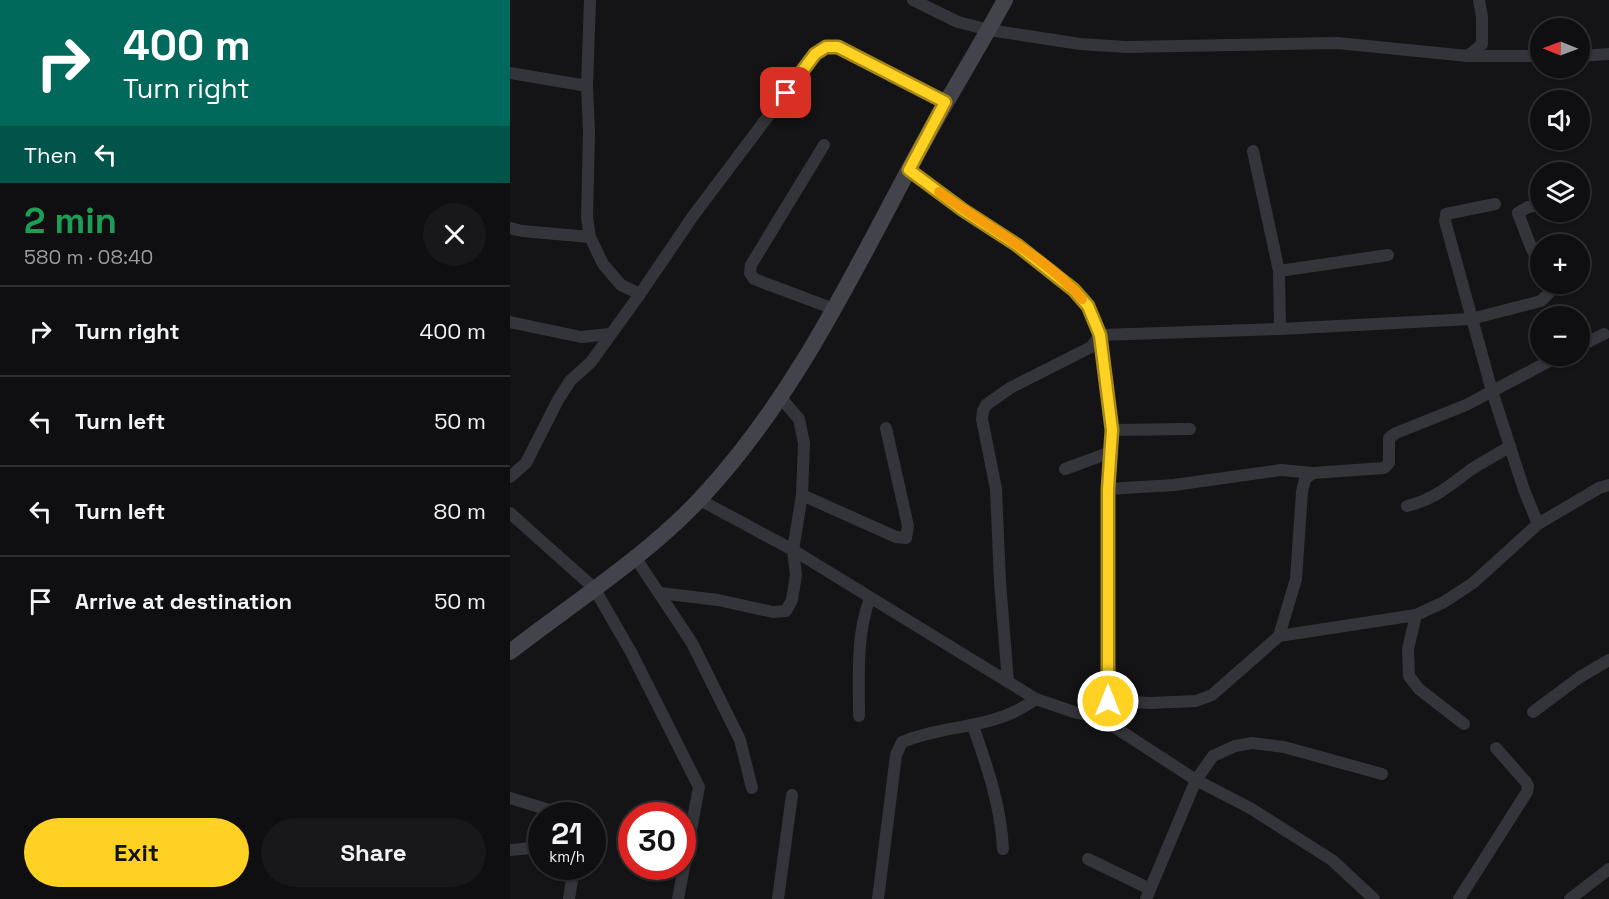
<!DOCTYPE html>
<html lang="en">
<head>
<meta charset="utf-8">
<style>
	body { margin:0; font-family:"Space Grotesk",sans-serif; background:#181719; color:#f1f3f6; height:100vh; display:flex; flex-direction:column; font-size:22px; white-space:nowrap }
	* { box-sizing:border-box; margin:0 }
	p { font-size:20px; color:#9b9c9f }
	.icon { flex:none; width:33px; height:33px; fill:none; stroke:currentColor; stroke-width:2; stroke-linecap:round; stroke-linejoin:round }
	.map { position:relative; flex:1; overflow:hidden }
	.sheet { display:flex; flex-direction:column; background:#0f0e10; width:510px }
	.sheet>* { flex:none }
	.banner { background:#00695c; color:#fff; overflow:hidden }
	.needle { width:39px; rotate:271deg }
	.buttons { position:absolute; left:1020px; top:18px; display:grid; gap:12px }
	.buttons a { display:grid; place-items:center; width:60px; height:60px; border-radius:50%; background:#0f0e10; box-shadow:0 2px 4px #0004,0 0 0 2px #2f2e30; font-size:30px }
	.speed { position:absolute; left:18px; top:802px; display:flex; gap:12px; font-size:30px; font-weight:700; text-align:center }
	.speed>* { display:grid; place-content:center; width:78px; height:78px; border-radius:50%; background:#0f0e10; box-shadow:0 2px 4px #0004,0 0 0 2px #2f2e30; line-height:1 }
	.speed small { font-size:15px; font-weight:400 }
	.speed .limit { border:9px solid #d22; background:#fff; color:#111 }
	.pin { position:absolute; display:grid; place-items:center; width:51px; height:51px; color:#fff; margin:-26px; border-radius:12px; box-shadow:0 3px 9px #0006 }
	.me { position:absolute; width:66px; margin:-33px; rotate:0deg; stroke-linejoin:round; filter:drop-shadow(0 0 4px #0008) }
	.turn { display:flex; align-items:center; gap:21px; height:126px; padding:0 24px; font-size:27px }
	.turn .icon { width:78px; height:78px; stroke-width:2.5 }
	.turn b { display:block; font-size:42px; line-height:51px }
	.then { display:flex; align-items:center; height:57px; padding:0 24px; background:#0003; gap:12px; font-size:22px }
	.round { display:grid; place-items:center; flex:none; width:63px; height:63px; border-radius:32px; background:#181719 }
	.overview { display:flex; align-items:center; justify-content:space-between; height:102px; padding:0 24px }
	h1 { font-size:36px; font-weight:700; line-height:45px; color:#1e9e55 }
	.primary-button { display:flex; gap:12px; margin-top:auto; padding:12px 24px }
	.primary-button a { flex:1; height:69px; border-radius:36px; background:#fed123; color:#111; font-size:24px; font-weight:700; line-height:69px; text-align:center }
	.primary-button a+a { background:#181719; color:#f1f3f6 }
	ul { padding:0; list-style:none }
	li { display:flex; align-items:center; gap:18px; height:90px; padding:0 24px; border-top:2px solid #2f2e30 }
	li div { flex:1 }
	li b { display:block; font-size:22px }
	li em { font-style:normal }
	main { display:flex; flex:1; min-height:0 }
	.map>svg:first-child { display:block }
</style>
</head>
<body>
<main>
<section class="sheet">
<div class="banner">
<div class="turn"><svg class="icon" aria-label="right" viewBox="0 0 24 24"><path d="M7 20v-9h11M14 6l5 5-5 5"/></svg><div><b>400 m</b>Turn right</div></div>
<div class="then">Then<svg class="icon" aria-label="left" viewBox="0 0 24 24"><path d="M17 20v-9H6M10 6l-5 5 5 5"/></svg></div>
</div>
<div class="overview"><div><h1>2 min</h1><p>580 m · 08:40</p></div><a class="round"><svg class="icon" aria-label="close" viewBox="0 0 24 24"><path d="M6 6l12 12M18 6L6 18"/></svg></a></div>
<ul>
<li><svg class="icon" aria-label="right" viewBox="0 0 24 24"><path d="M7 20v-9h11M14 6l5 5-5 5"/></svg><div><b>Turn right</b></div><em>400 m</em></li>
<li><svg class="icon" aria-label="left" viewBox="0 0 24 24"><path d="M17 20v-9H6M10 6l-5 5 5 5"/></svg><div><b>Turn left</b></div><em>50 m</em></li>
<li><svg class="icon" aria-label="left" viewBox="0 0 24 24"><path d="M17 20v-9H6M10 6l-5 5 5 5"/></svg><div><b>Turn left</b></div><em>80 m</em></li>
<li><svg class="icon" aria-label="arrive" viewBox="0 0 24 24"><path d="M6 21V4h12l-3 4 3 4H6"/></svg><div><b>Arrive at destination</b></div><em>50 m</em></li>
</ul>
<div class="primary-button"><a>Exit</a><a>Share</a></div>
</section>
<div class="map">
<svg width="1099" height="899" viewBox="0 0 1099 899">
	<rect width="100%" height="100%" fill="#141315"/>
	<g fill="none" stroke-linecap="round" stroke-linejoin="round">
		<!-- street -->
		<g stroke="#34343b" stroke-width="12">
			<path d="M80,0L77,86L79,132L77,218L80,237L93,264L111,285L130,294"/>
			<path d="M403,0L448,22L479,30L570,44L615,47L827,43L958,56H1030"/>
			<path d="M958,56L972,44V17L969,0"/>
			<path d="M1070,56L1099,54"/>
			<path d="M0,73L77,86"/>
			<path d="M314,145L241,265L240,273L244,279L324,309"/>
			<path d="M743,151L769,271L770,329"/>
			<path d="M399,170L453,210L507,245L564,290L578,306L590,335L602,430L598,489V701L589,717"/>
			<path d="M985,204L936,214L935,221L982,391L1014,490L1028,524"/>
			<path d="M1030,205L1018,207L1008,213L1021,247L1030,265"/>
			<path d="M0,228L12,231L80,237"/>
			<path d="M769,271L878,255"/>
			<path d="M0,322L71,337L100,334"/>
			<path d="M1070,346L1094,334"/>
			<path d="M602,430L680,429"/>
			<path d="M555,469L601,452"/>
			<path d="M0,477L16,463L48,400L60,381L81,362L130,294L183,216L305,54L316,47H328L435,102"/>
			<path d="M598,489L664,485L771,470L803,473"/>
			<path d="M292,495L386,537L396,538L398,526L376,428"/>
			<path d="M190,500L283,550L526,699L564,712L589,717L686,780L740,808L822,860L864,899"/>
			<path d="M897,506C923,500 939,486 959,471C972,462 987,455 1000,446"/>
			<path d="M0,513L84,588L121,652L189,787L168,899"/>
			<path d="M125,557L182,643L230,740L242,788"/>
			<path d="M150,593L208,600L263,612L276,611L282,600L286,575L283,550L292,495L294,443L289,419L271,398"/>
			<path d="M906,615L898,649L899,676L909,689L954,724"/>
			<path d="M769,636L786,579L792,492L795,479L803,473L874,468L879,463V438L886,433L956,405L1049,356"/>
			<path d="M498,682L490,582L486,489L472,419L473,411L476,405L500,388L581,347L590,335L770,329L961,319L1031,301L1040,292L1039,284"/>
			<path d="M598,701L640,703L686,701L702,695L769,636L906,615L934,602L963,583L1028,524L1089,488L1099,485"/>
			<path d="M1023,712L1070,677L1099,660"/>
			<path d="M349,716C349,676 346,635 360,598"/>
			<path d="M463,726C477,766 491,806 493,849"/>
			<path d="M0,798L59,816"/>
			<path d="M0,850L32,847"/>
			<path d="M578,859L640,889"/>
			<path d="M59,899L64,867"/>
			<path d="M268,899L282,795"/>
			<path d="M368,899L386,755L392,742C438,723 482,731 526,699"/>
			<path d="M636,899L686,780L703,756L725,746L742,743L774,747L872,774"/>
			<path d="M949,899L1017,792L1018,786L1016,782L986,748"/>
			<path d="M1060,899L1099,869"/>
		</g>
		<!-- secondary -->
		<path stroke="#42434b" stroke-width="16" d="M0,652C63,603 137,556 191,498C280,403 338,284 399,169C429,112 464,57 495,0"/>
	</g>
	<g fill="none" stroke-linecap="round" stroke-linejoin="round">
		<defs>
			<path id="route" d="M276,93L305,54L316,47H328L435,102L399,170L453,210L507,245L564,290L578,306L590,335L602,430L598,489V701"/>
		</defs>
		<!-- route casing -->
		<use href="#route" stroke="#a58817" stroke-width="15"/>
		<!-- route -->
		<use href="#route" stroke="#fed123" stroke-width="10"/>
		<!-- slow -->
		<path stroke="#f59e0b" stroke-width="10" d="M429,192C476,227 535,256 572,299"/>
	</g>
</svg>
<div class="buttons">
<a><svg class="needle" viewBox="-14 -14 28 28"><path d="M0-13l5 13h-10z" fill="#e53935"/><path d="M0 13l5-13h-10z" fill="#9b9c9f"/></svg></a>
<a><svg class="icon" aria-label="sound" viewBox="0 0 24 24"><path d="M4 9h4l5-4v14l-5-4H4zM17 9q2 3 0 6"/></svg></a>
<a><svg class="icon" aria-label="layers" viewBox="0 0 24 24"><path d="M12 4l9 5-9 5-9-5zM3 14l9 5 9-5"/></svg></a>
<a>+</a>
<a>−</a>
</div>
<div class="speed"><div>21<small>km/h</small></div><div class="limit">30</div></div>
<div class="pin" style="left:276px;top:93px;background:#d93025"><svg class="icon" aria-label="arrive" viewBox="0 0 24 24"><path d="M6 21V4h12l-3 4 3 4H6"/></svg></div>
<svg class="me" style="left:598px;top:701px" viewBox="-20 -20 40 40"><circle r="17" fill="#fed123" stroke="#fff" stroke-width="3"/><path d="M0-11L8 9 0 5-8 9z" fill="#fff"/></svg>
</div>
</main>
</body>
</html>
